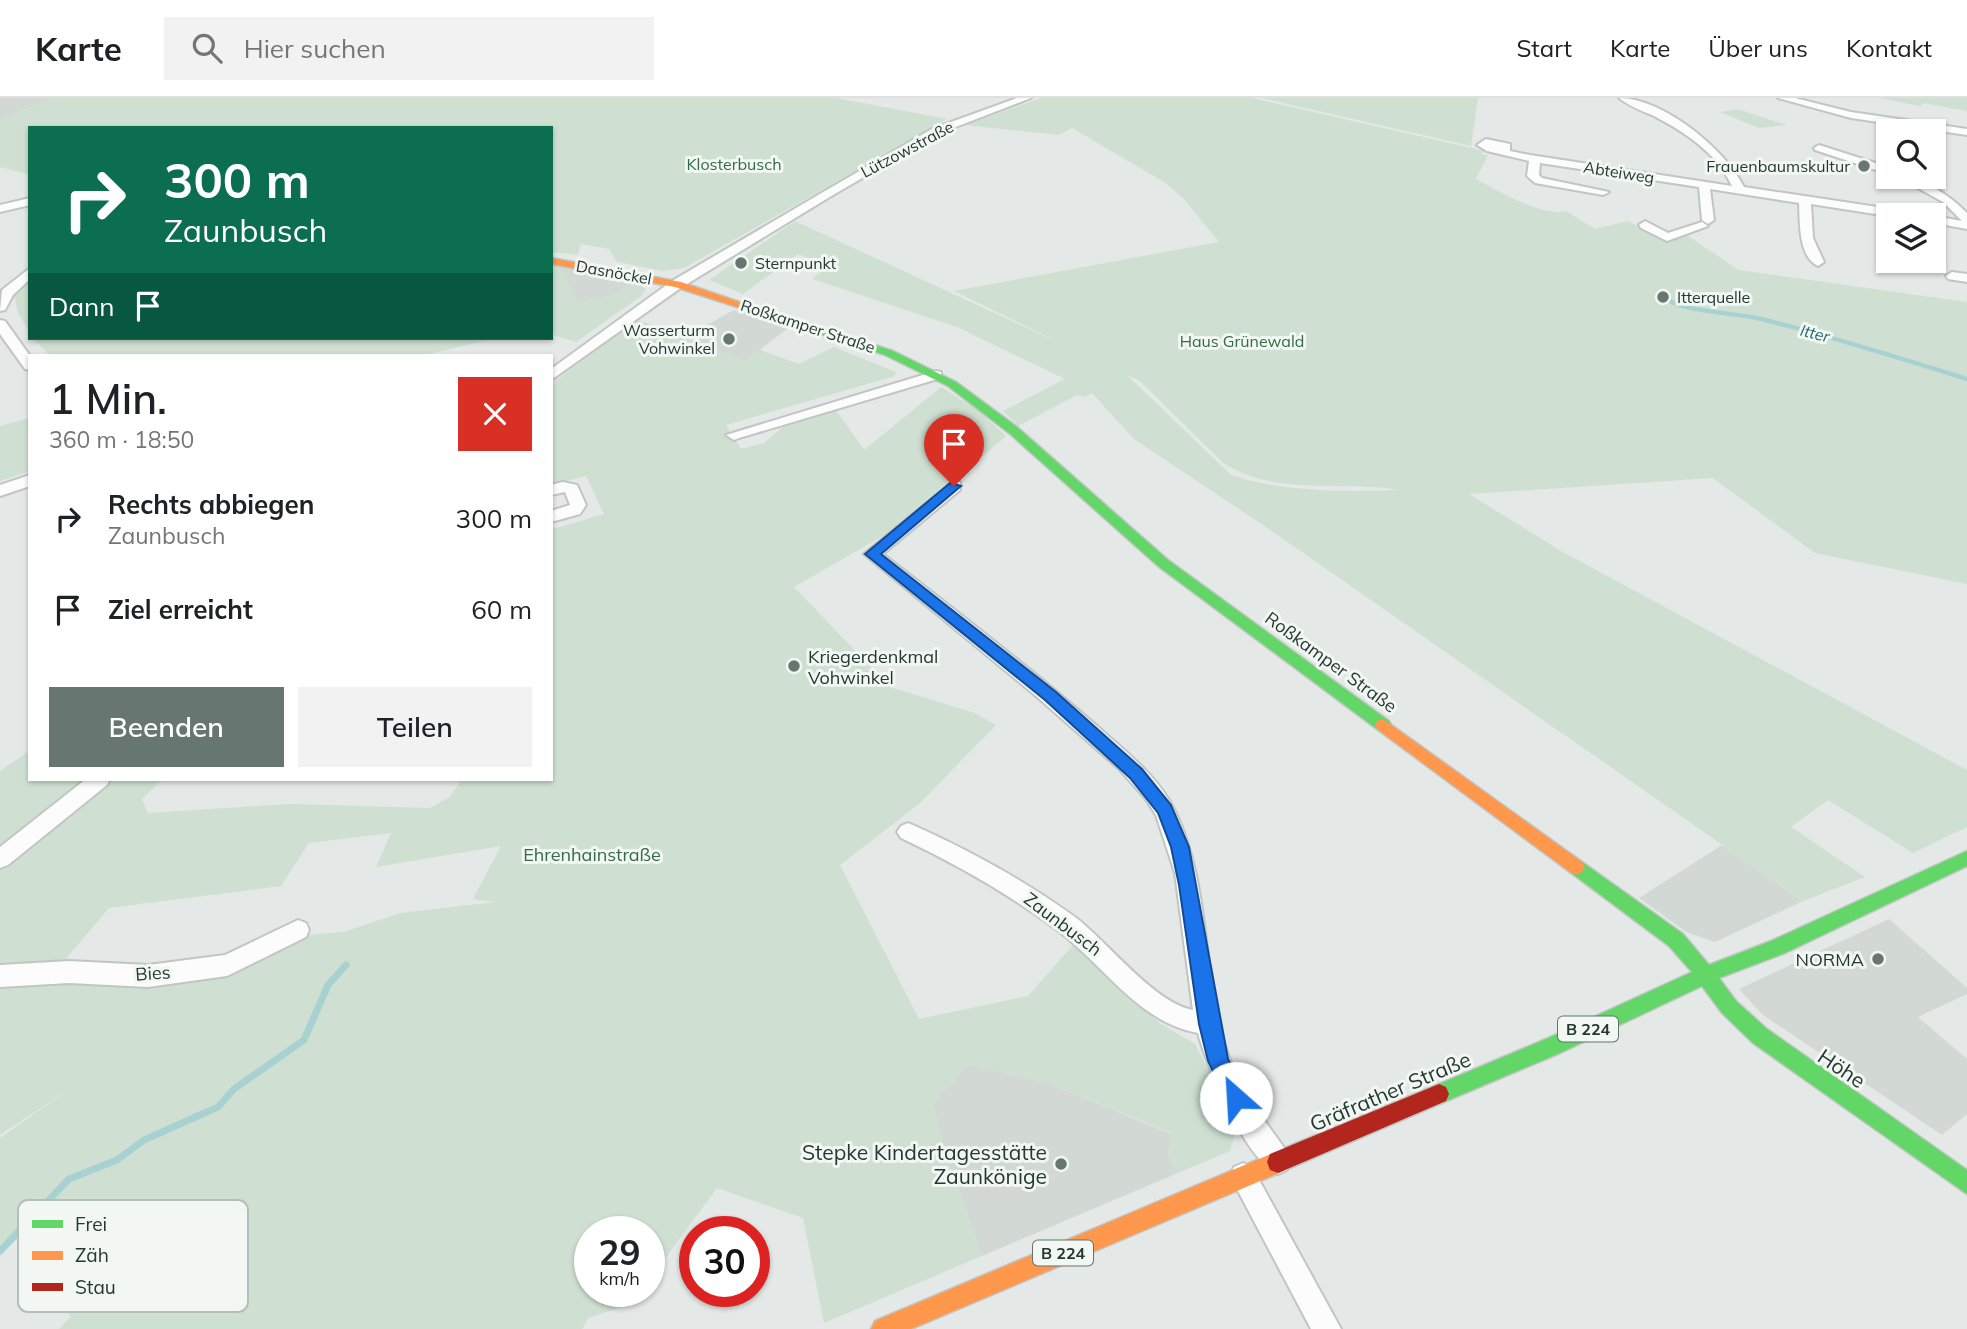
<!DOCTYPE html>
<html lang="de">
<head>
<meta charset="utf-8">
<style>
	body { margin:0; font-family:Mulish,sans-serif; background:#f2f2f2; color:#202124; height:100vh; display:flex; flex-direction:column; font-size:26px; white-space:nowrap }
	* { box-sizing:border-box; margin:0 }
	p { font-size:23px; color:#757577 }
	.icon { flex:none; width:38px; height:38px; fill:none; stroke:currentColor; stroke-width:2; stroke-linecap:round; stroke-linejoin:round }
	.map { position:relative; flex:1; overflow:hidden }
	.drawer { position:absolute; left:28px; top:256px; width:525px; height:427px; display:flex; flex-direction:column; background:#fff; border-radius:0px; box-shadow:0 2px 5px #0004 }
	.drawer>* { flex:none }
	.guide { position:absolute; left:28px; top:28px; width:525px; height:214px; border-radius:0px; box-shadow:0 2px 5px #0004; background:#0b6e4f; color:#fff; overflow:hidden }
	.buttons { position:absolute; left:1876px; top:21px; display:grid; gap:14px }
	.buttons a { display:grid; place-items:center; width:70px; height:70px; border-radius:0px; background:#fff; box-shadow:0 2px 5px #0004; font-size:35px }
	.speed { position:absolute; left:574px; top:1118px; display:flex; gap:14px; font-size:35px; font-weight:700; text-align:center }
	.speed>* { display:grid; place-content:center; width:91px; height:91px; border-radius:50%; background:#fff; box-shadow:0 2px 5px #0004; line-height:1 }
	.speed small { font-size:18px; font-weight:400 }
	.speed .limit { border:10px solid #d22; background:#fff; color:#111 }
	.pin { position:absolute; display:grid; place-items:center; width:60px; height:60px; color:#fff; margin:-72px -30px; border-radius:50% 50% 50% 0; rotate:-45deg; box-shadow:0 0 7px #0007 }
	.pin .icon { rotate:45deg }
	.me { position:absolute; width:77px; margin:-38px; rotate:334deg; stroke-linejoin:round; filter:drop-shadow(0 0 5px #0008) }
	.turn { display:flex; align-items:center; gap:24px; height:147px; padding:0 21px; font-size:32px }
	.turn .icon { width:91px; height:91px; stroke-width:2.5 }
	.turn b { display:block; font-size:49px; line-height:60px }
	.then { display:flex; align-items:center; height:66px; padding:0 21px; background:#0003; gap:14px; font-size:26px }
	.round { display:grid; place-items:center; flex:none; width:74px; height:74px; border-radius:0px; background:#f2f2f2 }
	.overview { display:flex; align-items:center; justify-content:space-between; height:119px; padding:0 21px }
	h1 { font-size:42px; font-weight:600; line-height:52px }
	.cta { display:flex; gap:14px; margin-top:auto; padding:14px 21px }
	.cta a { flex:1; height:80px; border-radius:0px; background:#677670; color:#fff; font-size:28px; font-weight:600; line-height:80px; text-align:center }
	.cta a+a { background:#f2f2f2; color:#202124 }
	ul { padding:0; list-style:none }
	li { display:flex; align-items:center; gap:21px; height:91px; padding:0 21px }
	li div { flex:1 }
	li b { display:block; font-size:26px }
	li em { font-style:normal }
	header { display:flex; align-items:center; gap:42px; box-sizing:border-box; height:98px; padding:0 35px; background:#fff; border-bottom:2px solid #e0e0e0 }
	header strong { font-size:33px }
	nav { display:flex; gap:38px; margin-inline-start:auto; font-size:24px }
	.search { width:490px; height:63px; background:#f2f2f2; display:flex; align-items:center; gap:18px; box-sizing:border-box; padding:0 24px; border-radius:0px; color:#757577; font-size:26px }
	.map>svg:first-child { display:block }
</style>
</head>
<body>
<header>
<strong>Karte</strong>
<div class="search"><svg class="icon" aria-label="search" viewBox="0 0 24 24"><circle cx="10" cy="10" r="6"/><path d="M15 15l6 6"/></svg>Hier suchen</div>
<nav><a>Start</a><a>Karte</a><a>Über uns</a><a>Kontakt</a></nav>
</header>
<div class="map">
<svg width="1967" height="1231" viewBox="0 0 1967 1231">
	<rect width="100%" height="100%" fill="#e4e8e6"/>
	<!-- built -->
	<g fill="#d2d9d5">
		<path d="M0,0H54L0,22Z"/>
		<path d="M559,168L633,182L613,198L578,206Z"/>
		<path d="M734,212L745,214L791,228L744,264L687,238Z"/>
		<path d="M1722,747L1803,803L1715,844L1686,834L1639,800Z"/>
		<path d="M1889,821L1967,890V896L1918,919L1967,961V1016L1942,1037L1763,917L1739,891Z"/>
		<path d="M968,966L1049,985L1171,1036L1169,1057L1178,1075L982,1158L943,1048L933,1006Z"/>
	</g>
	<!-- green -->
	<g fill="#cfe0d2" fill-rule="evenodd">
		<path d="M54,0H836L947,21L684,170L663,173L617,164L609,151L581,146L578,157L551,154V30H30V77L0,69V22Z"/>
		<path d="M1041,0H1252L1485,53L1481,56L1488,57L1476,81C1498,93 1542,119 1566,113L1595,131L1628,123L1665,143L1685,136L1739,172L1967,204V486L1815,455L1713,380L1469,396L1561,453L1967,672V729L1913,755L1828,702L1791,729L1865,779L1803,803L1266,429L1134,341L1092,295L1085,299L1077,297L1018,328L1003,313L1065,281L959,230L812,181L828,169L798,156L743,196L709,182L795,123L1073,251L954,193L1219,144L1183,100L1164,84L1072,30L1059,37L965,27ZM1127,277L1140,283L1222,364C1274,399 1342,382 1400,392C1349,394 1279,394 1231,377Z"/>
		<path d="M1261,0H1478L1471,48Z"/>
		<path d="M1879,0H1967V13L1924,5L1920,8Z"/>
		<path d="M1737,11L1786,27L1759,30L1720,14Z"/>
		<path d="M551,167L559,168L579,206L613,198L633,182L646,191L641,198L576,244L551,236Z"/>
		<path d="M30,181V235L18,215L14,197Z"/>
		<path d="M637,222L687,238L744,264L760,252L799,266L834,249L896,274L895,278L726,327L741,351L764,345L785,327L836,312L864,352L941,289L976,311L1006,338L902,427L794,489L890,589L975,615L996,627L919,706L840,767L919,921L1028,898L1073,847L1161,926L1195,946L1237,1027L1230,1053L1178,1075L1169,1057L1171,1035L1049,985L968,966L933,1006L943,1048L982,1158L824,1225L803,1120L717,1090L649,1182V1134H590V1194H641L631,1206L588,1220L582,1231H59L71,1218L52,1200L93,1159L46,1110L0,1147V1040L71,990L0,1037V673L30,652V681H163L142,701L148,715L289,706L430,710L450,699L462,681H551V429L557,430L604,416L586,378L551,387V286ZM391,735L376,769L501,748L473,801L495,804L400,815L344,834L294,838L149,885L59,869L109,810L281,788L309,745Z"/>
		<path d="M33,240H496L425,257H49Z"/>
		<path d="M30,320V373L0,383V328Z"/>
	</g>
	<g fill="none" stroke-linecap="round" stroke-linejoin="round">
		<!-- stream-far1 -->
		<path stroke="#a8d1d2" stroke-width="4.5" d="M1663,199C1684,215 1733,214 1761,221C1831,238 1899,260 1967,281"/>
		<!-- stream -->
		<path stroke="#a8d1d2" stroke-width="7" d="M0,1153L69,1081L117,1062L144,1042L218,1009L234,991L304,942L328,887L346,867"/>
		<defs>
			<g id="street">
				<path d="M1017,0H1031L940,35L833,97L682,189L551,282V271L672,183L825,93L932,31Z"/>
				<path d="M1619,0C1663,0 1725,51 1744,89L1904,113L1910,117L1888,118L1811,106L1813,140L1824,164L1818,168C1798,159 1800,123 1799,105L1710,91L1714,122L1708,126L1702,122L1699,89L1540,65L1539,77L1542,80L1609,94L1603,97L1535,85L1527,78L1529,63L1487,53L1477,47L1486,41L1510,46V53L1530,57L1732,88C1716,54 1686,35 1654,18C1642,13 1629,8 1619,0Z"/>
				<path d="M1778,0H1795L1851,14L1967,31V37L1851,20Z"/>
				<path d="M1819,47L1888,69V76L1815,52L1814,50Z"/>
				<path d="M1898,79C1923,79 1949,97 1967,115V131L1934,125V118L1962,123L1943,104Z"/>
				<path d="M30,100V107L0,114V107Z"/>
				<path d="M1645,123L1668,135L1702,124L1708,128L1667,143L1641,130L1639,127Z"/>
				<path d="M30,170V181L13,197L5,212L0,213L2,192Z"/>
				<path d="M1952,174L1967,176V184L1948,181L1946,178Z"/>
				<path d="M0,222L5,223L30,258V272L25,271L0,236Z"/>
				<path d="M936,273L941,274V280L739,340L734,342L726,337Z"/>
				<path d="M30,377V388L0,398V387Z"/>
				<path d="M954,383L960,384V392L883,456C955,512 1028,568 1097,628C1126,654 1158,678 1175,713C1213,792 1200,884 1231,965C1243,997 1268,1026 1287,1054L1291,1063L1287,1072L1278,1076C1246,1063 1207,969 1198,935C1139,925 1103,866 1057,832C1009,796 956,766 901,740L897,734L901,728L908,725L915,728C971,753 1025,783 1075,819C1108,844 1154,905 1193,912L1175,775L1156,717L1145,700L1119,671L1036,598L864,456Z"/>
				<path d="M563,384L577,387L586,407L580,416L551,424V413L570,407L565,394L551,397V387Z"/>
				<path d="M86,681H110L107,687L8,767L0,770V749Z"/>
				<path d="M298,822L306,825L309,832L306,839L227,878L148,889L69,885L0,889V867L69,863L148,867L225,857Z"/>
				<path d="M1243,1065L1252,1069L1341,1231H1311L1230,1078L1234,1069Z"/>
			</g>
			<g id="fast">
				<path d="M771,216H779L893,253L956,284L1017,329L1168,462L1389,623L1391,627L1389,631H1377L1158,468L1009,335L948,288L885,257L771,220Z"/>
				<path d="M1967,753V768L1785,855L1719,880L1736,903L1767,931L1967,1072V1096L1753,945L1722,915L1702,888L1560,955L1439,1006L1432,1003L1429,996L1432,989L1546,941L1692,874L1669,848L1570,774L1567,769L1570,764L1576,761L1582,764L1683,836L1709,867L1771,843Z"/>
			</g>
			<g id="slow">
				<path d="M551,160L681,184L780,218L771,220L675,189L551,166Z"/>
				<path d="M1383,621L1582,764L1585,769L1582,774L1576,777L1570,774L1377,631L1375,627L1377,623Z"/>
				<path d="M1278,1053L1286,1056L1289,1064L1286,1072L911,1231H871L875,1223Z"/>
			</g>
			<path id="jam" d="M1439,986L1446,989L1449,996L1446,1003L1278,1075L1270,1072L1267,1064L1270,1056Z"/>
		</defs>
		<!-- street casing -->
		<use href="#street" stroke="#c1c5c3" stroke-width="4"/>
		<!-- fast casing -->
		<use href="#fast" stroke="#c0c6c3" stroke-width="3"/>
		<!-- slow casing -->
		<use href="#slow" stroke="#c0c6c3" stroke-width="3"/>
		<!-- jam casing -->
		<use href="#jam" stroke="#c0c6c3" stroke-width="3"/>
		<!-- street -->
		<use href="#street" fill="#fbfcfb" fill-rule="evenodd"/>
		<!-- fast -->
		<use href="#fast" fill="#63d668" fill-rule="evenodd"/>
		<!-- slow -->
		<use href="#slow" fill="#ff974d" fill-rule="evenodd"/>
		<!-- jam -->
		<use href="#jam" fill="#b3261e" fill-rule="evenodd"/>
	</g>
	<!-- route -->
	<path fill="#1a73e8" stroke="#114b97" stroke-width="2" d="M950,385L961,388L881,456L1056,594L1142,671L1171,707L1189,749L1228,961L1246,1000L1243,1007L1236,1010L1229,1007L1208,963L1199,926L1179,787L1171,749L1158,715L1130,680L1045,602L865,456Z"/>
	<!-- markers -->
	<g fill="#677670" stroke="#f2f7f4" stroke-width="2.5">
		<circle cx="1864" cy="68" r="7"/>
		<circle cx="741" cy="165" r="7"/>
		<circle cx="1663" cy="199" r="7"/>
		<circle cx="729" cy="241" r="7"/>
		<circle cx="794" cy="568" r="7"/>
		<circle cx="1878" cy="861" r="7"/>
		<circle cx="1061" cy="1066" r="7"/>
	</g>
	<g text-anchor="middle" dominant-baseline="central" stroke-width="6" stroke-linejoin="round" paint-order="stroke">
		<!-- far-street labels -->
		<g font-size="16" fill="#243931" stroke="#f2f7f4">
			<text transform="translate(907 51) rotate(-28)">Lützowstraße</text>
			<text transform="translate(1619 74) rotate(9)">Abteiweg</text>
			<text transform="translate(614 174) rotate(10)">Dasnöckel</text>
			<text transform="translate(808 228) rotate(18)">Roßkamper Straße</text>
		</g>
		<!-- far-park labels -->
		<g font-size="16" fill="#326c43" stroke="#f2f7f4">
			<text x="734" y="66">Klosterbusch</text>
			<text x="1242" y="243">Haus Grünewald</text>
		</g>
		<!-- far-poi labels -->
		<g font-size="16" fill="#243931" stroke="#f2f7f4" text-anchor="end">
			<text x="1850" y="68">Frauenbaumskultur</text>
			<text x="755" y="165" text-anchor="start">Sternpunkt</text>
			<text x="1677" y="199" text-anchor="start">Itterquelle</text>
			<text x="715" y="232">Wasserturm<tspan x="715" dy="18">Vohwinkel</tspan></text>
		</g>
		<!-- far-water labels -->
		<g font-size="16" font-style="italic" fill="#246a6f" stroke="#f2f7f4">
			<text transform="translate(1815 235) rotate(14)">Itter</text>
		</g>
		<!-- shield labels -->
		<g fill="#f2f7f4" stroke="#62726c" stroke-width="2">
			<rect x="1558" y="918.5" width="60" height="25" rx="5"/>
			<rect x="1033" y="1142.5" width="60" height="25" rx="5"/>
		</g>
		<g font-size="16" font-weight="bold" fill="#243931">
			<text x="1588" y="931">B 224</text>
			<text x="1063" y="1155">B 224</text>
		</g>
		<!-- poi labels -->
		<g font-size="18" fill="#243931" stroke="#f2f7f4" text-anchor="start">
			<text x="808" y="558">Kriegerdenkmal<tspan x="808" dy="21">Vohwinkel</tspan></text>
			<text x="1864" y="861" text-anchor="end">NORMA</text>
		</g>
		<!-- street labels -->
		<g font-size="18" fill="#243931" stroke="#f2f7f4">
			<text transform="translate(1331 564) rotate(36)">Roßkamper Straße</text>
			<text transform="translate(1063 826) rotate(37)">Zaunbusch</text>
			<text transform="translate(153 875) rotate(-4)">Bies</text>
		</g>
		<!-- park labels -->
		<g font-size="18" fill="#326c43" stroke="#f2f7f4">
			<text x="592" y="756">Ehrenhainstraße</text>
		</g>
		<!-- near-street labels -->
		<g font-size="21" fill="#243931" stroke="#f2f7f4">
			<text transform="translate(1842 970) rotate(34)">Höhe</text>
			<text transform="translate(1390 993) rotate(-23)">Gräfrather Straße</text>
		</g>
		<!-- near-poi labels -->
		<g font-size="21" fill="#243931" stroke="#f2f7f4" text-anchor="end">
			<text x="1047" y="1054">Stepke Kindertagesstätte<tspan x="1047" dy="24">Zaunkönige</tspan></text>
		</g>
	</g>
	<!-- legend -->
	<rect x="18" y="1102" width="230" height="112" rx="10" fill="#f2f7f4" stroke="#b4beba" stroke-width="2"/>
	<rect x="32" y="1122" width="31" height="8" fill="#63d668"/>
	<rect x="32" y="1153" width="31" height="9" fill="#ff974d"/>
	<rect x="32" y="1185" width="31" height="8" fill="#b3261e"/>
	<g font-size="19" fill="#243931">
		<text x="75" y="1133">Frei</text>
		<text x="75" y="1164">Zäh</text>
		<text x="75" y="1196">Stau</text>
	</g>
</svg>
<div class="buttons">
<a><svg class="icon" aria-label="search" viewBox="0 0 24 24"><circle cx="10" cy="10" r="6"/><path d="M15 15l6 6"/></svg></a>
<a><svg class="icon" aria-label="layers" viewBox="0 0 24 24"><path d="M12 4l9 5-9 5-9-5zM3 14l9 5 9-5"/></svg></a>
</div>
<div class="speed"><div>29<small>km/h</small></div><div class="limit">30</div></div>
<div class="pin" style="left:954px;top:388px;background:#d93025"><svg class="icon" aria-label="arrive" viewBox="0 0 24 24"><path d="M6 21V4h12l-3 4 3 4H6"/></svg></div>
<svg class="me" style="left:1236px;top:1000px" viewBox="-20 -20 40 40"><circle r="19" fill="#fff"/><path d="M0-13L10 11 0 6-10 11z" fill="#1a73e8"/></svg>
<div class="guide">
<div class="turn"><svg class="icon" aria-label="right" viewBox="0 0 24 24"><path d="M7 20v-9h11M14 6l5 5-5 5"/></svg><div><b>300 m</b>Zaunbusch</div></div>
<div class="then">Dann<svg class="icon" aria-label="arrive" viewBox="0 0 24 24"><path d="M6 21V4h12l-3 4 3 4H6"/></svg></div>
</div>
<section class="drawer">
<div class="overview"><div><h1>1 Min.</h1><p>360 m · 18:50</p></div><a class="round" style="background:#d93025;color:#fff"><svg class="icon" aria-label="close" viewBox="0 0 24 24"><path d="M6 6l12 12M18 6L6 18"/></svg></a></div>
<ul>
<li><svg class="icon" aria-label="right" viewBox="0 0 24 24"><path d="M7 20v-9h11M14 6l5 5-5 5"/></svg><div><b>Rechts abbiegen</b><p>Zaunbusch</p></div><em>300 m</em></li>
<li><svg class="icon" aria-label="arrive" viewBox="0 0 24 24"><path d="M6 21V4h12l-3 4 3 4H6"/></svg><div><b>Ziel erreicht</b></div><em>60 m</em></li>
</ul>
<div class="cta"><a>Beenden</a><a>Teilen</a></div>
</section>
</div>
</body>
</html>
